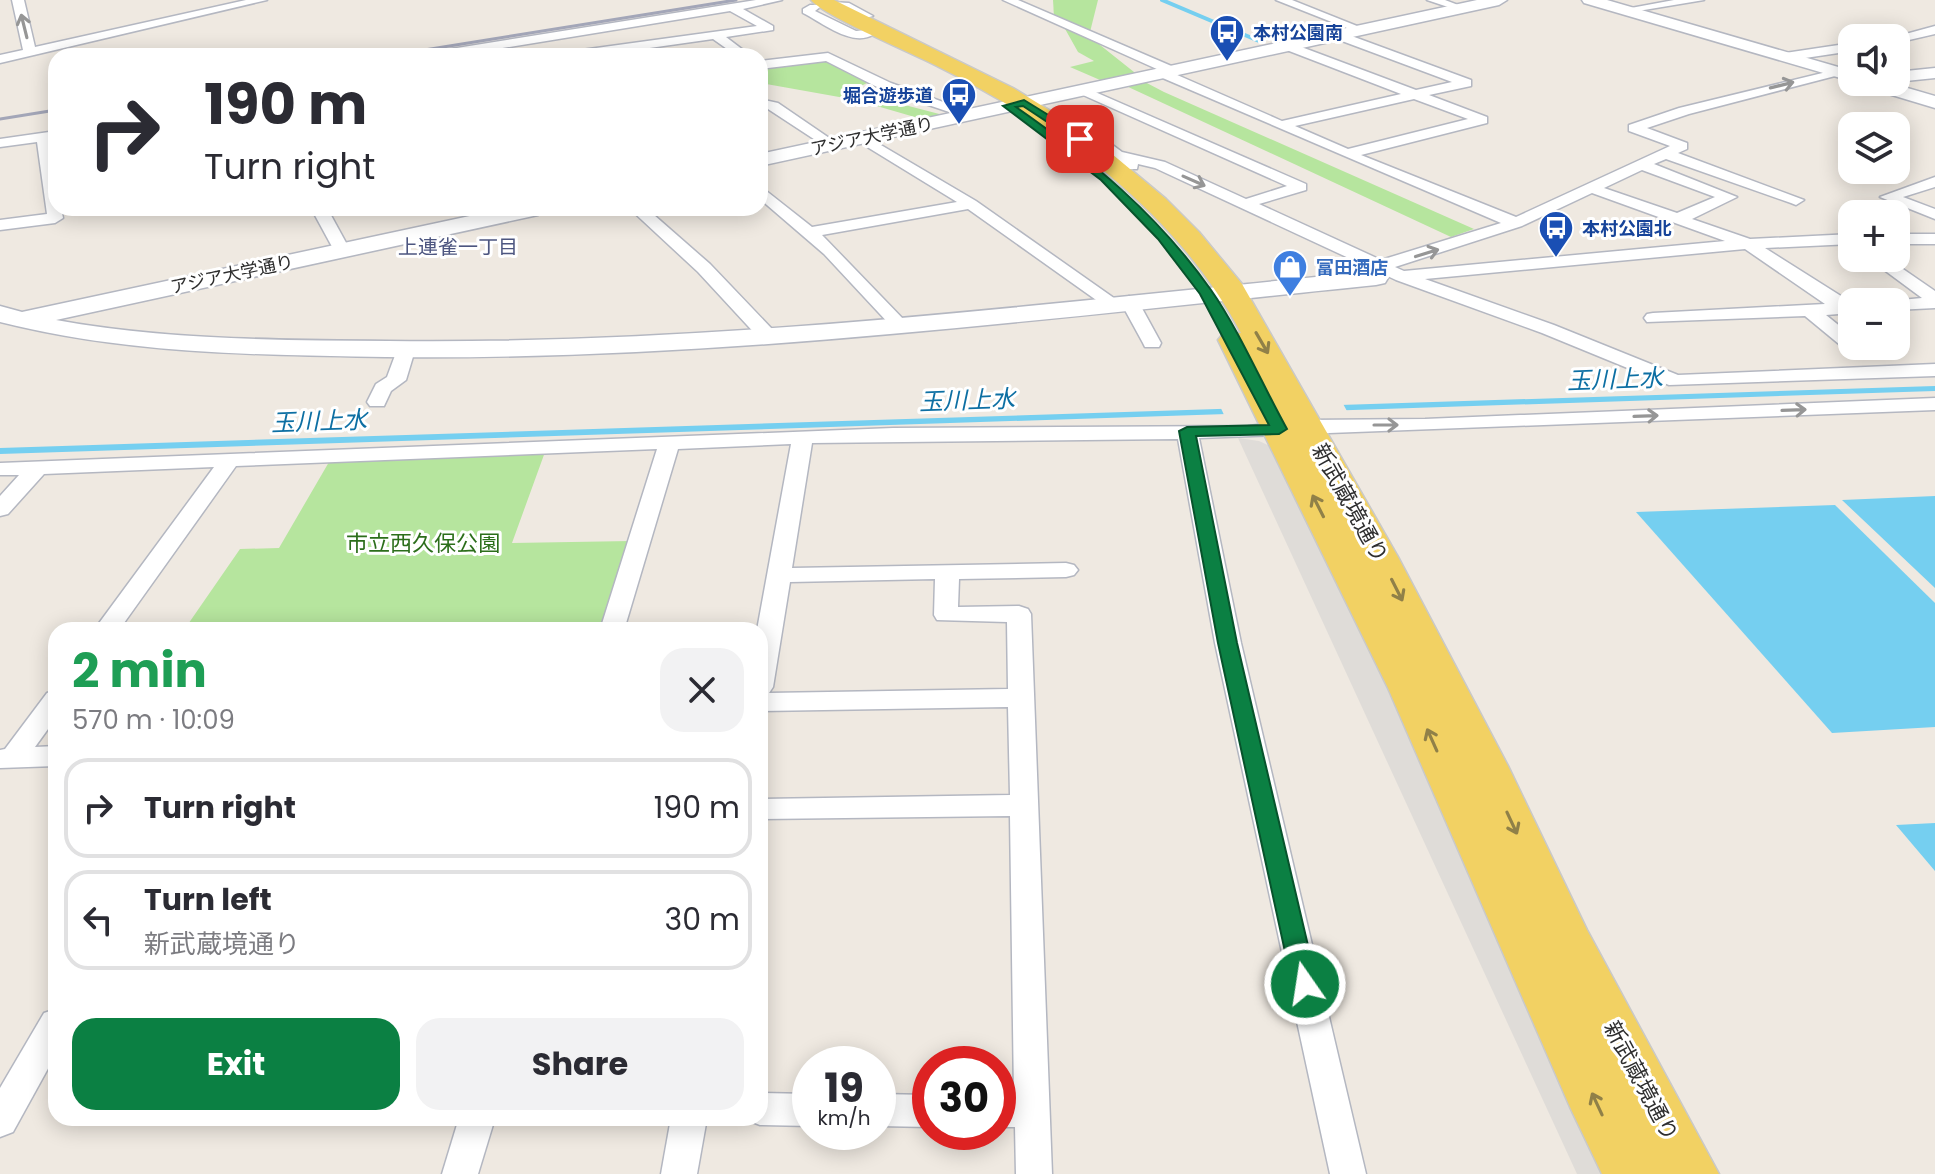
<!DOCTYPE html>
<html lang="en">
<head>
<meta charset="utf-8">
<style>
	body { margin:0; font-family:Poppins,"Noto Sans JP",sans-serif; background:#f2f2f3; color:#2b2b33; height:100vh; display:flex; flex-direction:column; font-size:30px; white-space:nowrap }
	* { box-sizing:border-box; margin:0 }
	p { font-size:26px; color:#7c7c81 }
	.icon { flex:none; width:44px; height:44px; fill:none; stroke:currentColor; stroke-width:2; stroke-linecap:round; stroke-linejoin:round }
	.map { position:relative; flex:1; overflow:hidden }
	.panel { position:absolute; left:48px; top:622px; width:720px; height:504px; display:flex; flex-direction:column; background:#fff; border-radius:24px; box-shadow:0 4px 20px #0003 }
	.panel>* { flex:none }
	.hud { position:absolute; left:48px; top:48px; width:720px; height:168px; border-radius:24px; box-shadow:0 4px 20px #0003; background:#fff; color:#2b2b33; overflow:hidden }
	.tools { position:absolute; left:1838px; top:24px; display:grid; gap:16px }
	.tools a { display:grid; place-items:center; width:72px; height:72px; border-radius:16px; background:#fff; box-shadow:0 4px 20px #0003; font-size:40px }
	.speed { position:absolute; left:792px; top:1046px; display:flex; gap:16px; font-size:40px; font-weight:700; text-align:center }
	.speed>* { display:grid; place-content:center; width:104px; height:104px; border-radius:50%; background:#fff; box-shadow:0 4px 20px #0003; line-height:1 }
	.speed small { font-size:20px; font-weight:400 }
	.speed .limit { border:12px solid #d22; background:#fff; color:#111 }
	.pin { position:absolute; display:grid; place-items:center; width:68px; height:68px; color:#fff; margin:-34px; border-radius:16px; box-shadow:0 4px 12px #0006 }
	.me { position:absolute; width:88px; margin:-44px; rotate:347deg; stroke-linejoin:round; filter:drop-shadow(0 0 6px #0008) }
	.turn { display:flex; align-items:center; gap:28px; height:168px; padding:0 24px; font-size:36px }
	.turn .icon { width:104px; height:104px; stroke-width:2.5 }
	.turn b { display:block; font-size:56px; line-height:68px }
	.round { display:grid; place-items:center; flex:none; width:84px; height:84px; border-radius:24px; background:#f2f2f3 }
	.summary { display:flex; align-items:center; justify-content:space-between; height:136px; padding:0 24px }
	h1 { font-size:48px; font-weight:700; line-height:60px; color:#1e9e55 }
	.primary-button { display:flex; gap:16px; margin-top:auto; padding:16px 24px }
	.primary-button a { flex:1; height:92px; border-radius:24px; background:#0b8043; color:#fff; font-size:32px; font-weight:700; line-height:92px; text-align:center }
	.primary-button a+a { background:#f2f2f3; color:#2b2b33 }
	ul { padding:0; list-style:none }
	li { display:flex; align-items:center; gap:24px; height:100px; margin:0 16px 12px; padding:0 8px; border:4px solid #e1e1e2; border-radius:24px }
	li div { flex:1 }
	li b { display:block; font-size:30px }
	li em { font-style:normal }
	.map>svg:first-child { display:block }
</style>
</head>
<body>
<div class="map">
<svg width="1935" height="1174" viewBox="0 0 1935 1174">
	<rect width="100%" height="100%" fill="#efe9e1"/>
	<!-- green -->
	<g fill="#b6e59e">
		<path d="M1053,0H1098L1090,32L1054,17Z"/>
		<path d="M1064,27L1095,41L1139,76L1107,83L1070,67L1094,61L1078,52Z"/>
		<path d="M823,60L869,82L851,91L947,116L925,120L856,100L760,83V68Z"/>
		<path d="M1143,81L1164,92L1474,229L1451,237L1124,85Z"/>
		<path d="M545,452L512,543L631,541L604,630H184L240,549L279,548L329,462Z"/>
	</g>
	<!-- plaza -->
	<path fill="#dfdcd8" d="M1238,438L1259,441L1274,448L1332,557L1613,1174H1577Z"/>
	<!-- water -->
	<g fill="#75cff0">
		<path d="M1935,386V391L0,454V448Z"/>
		<path d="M1935,496V588L1842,500Z"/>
		<path d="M1835,505L1935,603V727L1832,733L1636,512Z"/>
		<path d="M1935,823V871L1896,825Z"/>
	</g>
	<!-- pier -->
	<path fill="#efe9e1" d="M1341,400L1348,413L1225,417L1219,404Z"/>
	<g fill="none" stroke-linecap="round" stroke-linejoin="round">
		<!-- stream -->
		<path stroke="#75cff0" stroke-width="4" d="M1162,0L1259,41"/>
		<defs>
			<g id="street">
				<path d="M12,0H24L35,47L246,0H267L0,63V55L23,50Z"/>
				<path d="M756,0H782L743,9L773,26V30L726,37L751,56H737L713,39L593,56H561L567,52L757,26L730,11L454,56H426L432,52Z"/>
				<path d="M1003,0H1018L1176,68L1178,71L1175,74L1282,121L1401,94L1284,49L1282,46L1288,42L1416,90L1452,82L1334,38V32L1338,31L1471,80V86L1429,95L1487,117V123L1361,155L1516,217L1670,146L1629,131V125L1679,108L1839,69V75L1689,114L1647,128L1687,143V149L1678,153L1804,200L1796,205L1791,203L1666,159L1654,164L1737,197L1692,219L1750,239L1852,234V244L1765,248L1852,303V313L1826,315L1852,336V346H1861L1859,349H1845L1805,316L1647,322L1644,318L1647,314L1653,313L1825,304L1745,249L1425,279L1554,325L1678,375L1935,364V376L1669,385L1542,333L1396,280L1155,168L1138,164L1137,169H1127L1068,125H1053L1046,121L1053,117L1076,118L1122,152L1165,162L1246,199L1287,186L1074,91L1086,88L1306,184V190L1259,204L1381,260L1501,223L1158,76L1156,73L1159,70ZM1414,99L1468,119L1348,149L1295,126ZM1642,170L1715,197L1677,213L1604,188ZM1592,193L1725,241L1404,271L1395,267L1522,226Z"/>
				<path d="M1276,0H1292L1367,30L1357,32Z"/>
				<path d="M1427,0H1445L1466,8L1460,11Z"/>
				<path d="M1674,0H1704L1626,13L1620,10Z"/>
				<path d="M830,2L849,3L873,16L855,21L853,19L857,16L843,8L826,7V3Z"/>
				<path d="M810,5H818L820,7L815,11L856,31L868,30L874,34C853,48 823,23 803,13V9Z"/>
				<path d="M1935,26V34L1896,43V38H1891Z"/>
				<path d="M1852,43V51L1785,61L1779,57L1785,53Z"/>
				<path d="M828,53L891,83L976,114L964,117L881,89L826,61L760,69V61Z"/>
				<path d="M760,99L778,103L838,144L836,147H826L768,109L760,107Z"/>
				<path d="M56,131V139L51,140L56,175V208H61L63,218L55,223L0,230V220L47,214L37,142L0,147V139Z"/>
				<path d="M869,138L976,201L1121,303L1118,307H1106L968,209L822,235L907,323L898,328L892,327L824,254L760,199V186L812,227L957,202L864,145V139Z"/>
				<path d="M1935,177V187L1903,197L1935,209V219L1880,197Z"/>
				<path d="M311,208H327L350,250L348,254H336Z"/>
				<path d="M629,208H646L710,264L773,330L775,334L773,338H759L698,272Z"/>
				<rect x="1896" y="234" width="39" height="10"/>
				<path d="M1868,258H1887L1935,291V308L1896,310V302L1890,301L1922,298Z"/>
				<path d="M1129,296L1138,301L1161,343L1159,347H1145L1143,343L1120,301Z"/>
				<path d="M406,344L415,350L406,380L391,391L384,406H370L367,402L376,384L387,377L397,350Z"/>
				<path d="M1935,398V410L1199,438L1241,643L1366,1174H1330L1215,643L1178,439L812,443L792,568L1066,563L1074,565L1078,570L1074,575L1066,577L959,579L958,607L1019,606L1028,609L1031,614L1052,1174H1016L1015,1127H998V1095L1014,1096L1010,816L760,819V799L1010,795L1008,707L760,711V630H757L791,444L678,449L624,630H600L657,449L236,466L119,630H94L214,467L44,474L8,514L0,516V496L19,475H0V463L893,428L1248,426L1308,420L1425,419ZM935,579L934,615L937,620L1007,622L1008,689L769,693L773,687L790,582Z"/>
				<path d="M56,690V718L35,747L56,746V766L0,768V750L5,749L47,693Z"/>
				<path d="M56,1009V1054L13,1132L0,1137V1088L44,1013Z"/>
				<path d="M760,1093L810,1094V1126L760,1125L747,1120L746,1118H760Z"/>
				<path d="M878,1094L930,1095V1127L878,1126Z"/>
				<path d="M459,1118H495L478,1174H442Z"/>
				<path d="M671,1118H707L697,1174H661Z"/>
			</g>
			<g id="secondary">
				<path d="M1477,0H1507L1499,5L760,166V154Z"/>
				<path d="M1582,0H1607L1852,71L1854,82L1584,3Z"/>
				<path d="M1935,68V78L1896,82H1894L1896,72Z"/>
				<path d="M1859,82H1887L1935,96V108L1862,86Z"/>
				<path d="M507,208H549L538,215L56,320C165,340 278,340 388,341C718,345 1048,303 1376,271L1385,273L1388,278L1385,283L1376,285C1047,318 717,361 386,357C257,355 126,354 0,322V306L22,312Z"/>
			</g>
			<path id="primary" d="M811,0H834L1013,88L1088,134L1166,199L1199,232L1242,284L1398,557L1508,766L1587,930L1719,1174H1602L1570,1107L1388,688L1218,340L1223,334L1241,333C1175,209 1059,127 935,65C910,52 826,17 811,0Z"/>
		</defs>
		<!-- street casing -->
		<use href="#street" stroke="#b4b7c1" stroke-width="3"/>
		<!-- secondary casing -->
		<use href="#secondary" stroke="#b4b7c1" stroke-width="3"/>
		<!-- primary casing -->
		<use href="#primary" stroke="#c9c9c9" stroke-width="3"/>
		<!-- street -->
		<use href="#street" fill="#fff" fill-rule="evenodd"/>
		<!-- secondary -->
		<use href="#secondary" fill="#fff" fill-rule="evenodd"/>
		<!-- primary -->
		<use href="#primary" fill="#f2d163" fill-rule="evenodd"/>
		<!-- rail -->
		<g stroke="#a3a6b8" stroke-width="3">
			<path d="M387,56L736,0"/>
			<path d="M0,119L56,110"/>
		</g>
	</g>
	<!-- one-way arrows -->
	<defs><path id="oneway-shaft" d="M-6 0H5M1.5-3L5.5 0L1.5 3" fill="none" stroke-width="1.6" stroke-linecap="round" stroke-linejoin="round" transform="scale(2)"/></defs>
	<g stroke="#969696">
		<use href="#oneway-shaft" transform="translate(24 26) rotate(-104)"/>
		<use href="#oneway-shaft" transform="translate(1782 85) rotate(-14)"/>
		<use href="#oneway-shaft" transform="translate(1194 181) rotate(24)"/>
		<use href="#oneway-shaft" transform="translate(1427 253) rotate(-17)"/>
		<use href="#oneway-shaft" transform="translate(1794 410) rotate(-2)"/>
		<use href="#oneway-shaft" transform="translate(1646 416) rotate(-2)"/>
		<use href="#oneway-shaft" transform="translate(1386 425)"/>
	</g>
	<g stroke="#908048">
		<use href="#oneway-shaft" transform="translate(1262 343) rotate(60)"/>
		<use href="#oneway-shaft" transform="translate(1318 506) rotate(-117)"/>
		<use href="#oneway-shaft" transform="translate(1397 590) rotate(63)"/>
		<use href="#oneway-shaft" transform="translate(1432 740) rotate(-114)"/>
		<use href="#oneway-shaft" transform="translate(1512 823) rotate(65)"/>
		<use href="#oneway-shaft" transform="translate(1597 1104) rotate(-115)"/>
	</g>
	<!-- route -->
	<path fill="#0b8043" stroke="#07532c" stroke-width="2" d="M1024,100L1084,137V141H1076L1023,106L1016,107C1091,159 1158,215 1211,290C1239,330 1263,386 1287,429L1279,434L1196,436L1237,643L1317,984L1314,992L1305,995L1296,992L1292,984L1218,643L1179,431L1187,427L1269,425L1200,294L1158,239L1101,180L1003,106Z"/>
	<!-- icons -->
	<defs>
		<symbol id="bus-pin" viewBox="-11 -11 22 30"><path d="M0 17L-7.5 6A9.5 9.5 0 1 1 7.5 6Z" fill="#1a4fb4" stroke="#fff"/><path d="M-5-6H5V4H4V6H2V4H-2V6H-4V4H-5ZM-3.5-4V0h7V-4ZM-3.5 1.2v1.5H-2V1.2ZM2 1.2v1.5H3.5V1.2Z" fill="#fff"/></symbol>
		<symbol id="shop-pin" viewBox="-11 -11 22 30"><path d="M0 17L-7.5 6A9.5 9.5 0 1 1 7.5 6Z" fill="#3f7fe0" stroke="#fff"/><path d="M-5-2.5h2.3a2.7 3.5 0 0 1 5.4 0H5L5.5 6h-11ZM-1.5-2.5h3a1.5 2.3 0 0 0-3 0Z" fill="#fff"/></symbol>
	</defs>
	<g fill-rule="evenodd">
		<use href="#bus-pin" x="1207" y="12" width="40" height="54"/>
		<use href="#bus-pin" x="939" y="75" width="40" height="54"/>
		<use href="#bus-pin" x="1536" y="208" width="40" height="54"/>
		<use href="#shop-pin" x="1270" y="247" width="40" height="54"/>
	</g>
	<g text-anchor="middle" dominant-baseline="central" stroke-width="6" stroke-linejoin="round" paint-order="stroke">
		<!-- far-transit labels -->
		<g font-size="18" font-weight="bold" fill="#164399" stroke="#fff" text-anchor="start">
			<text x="1253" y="32">本村公園南</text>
			<text x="933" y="95" text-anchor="end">堀合遊歩道</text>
			<text x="1582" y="228">本村公園北</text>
		</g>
		<!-- far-street labels -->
		<g font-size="18" fill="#2e2e2e" stroke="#fff">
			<text transform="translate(872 136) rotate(-12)">アジア大学通り</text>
			<text transform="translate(232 274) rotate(-12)">アジア大学通り</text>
		</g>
		<!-- far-shop labels -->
		<g font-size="18" font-weight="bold" fill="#366cbe" stroke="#fff" text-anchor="start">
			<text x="1316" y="267">富田酒店</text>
		</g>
		<!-- far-neighbourhood labels -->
		<g font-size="20" fill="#4d5680" stroke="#fff">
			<text x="458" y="247">上連雀一丁目</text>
		</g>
		<!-- street labels -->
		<g font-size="22" fill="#2e2e2e" stroke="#fff">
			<text transform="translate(1350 503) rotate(61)">新武蔵境通り</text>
			<text transform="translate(1641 1081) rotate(62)">新武蔵境通り</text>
		</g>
		<!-- park labels -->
		<g font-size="22" fill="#2c6e1b" stroke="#fff">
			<text x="423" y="543">市立西久保公園</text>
		</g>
		<!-- water labels -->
		<g font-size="24" font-style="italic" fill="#0d6fa3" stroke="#fff">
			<text transform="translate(1615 379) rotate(-2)">玉川上水</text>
			<text transform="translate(967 400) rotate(-2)">玉川上水</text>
			<text transform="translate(319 421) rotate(-2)">玉川上水</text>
		</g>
	</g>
</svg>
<div class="tools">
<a><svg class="icon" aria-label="sound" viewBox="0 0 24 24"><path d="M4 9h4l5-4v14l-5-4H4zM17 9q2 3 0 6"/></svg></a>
<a><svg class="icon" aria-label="layers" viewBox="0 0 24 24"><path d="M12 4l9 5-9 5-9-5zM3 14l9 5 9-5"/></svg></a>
<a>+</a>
<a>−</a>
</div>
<div class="speed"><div>19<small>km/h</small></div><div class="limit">30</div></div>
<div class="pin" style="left:1080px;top:139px;background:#d93025"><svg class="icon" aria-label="arrive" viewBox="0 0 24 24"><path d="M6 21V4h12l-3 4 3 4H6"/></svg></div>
<svg class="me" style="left:1305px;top:984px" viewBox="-20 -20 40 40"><circle r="17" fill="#0b8043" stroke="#fff" stroke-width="3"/><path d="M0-11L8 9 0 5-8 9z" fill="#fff"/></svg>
<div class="hud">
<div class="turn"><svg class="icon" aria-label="right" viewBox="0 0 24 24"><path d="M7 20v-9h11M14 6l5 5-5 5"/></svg><div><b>190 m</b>Turn right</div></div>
</div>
<section class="panel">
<div class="summary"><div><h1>2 min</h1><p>570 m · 10:09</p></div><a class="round"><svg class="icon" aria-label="close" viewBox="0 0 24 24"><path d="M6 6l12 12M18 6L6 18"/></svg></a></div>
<ul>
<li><svg class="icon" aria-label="right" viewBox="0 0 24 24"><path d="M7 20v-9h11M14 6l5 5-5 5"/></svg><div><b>Turn right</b></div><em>190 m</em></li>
<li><svg class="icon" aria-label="left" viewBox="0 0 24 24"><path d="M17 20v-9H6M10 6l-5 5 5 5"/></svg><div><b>Turn left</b><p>新武蔵境通り</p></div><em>30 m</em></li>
</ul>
<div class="primary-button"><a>Exit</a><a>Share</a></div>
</section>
</div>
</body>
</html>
